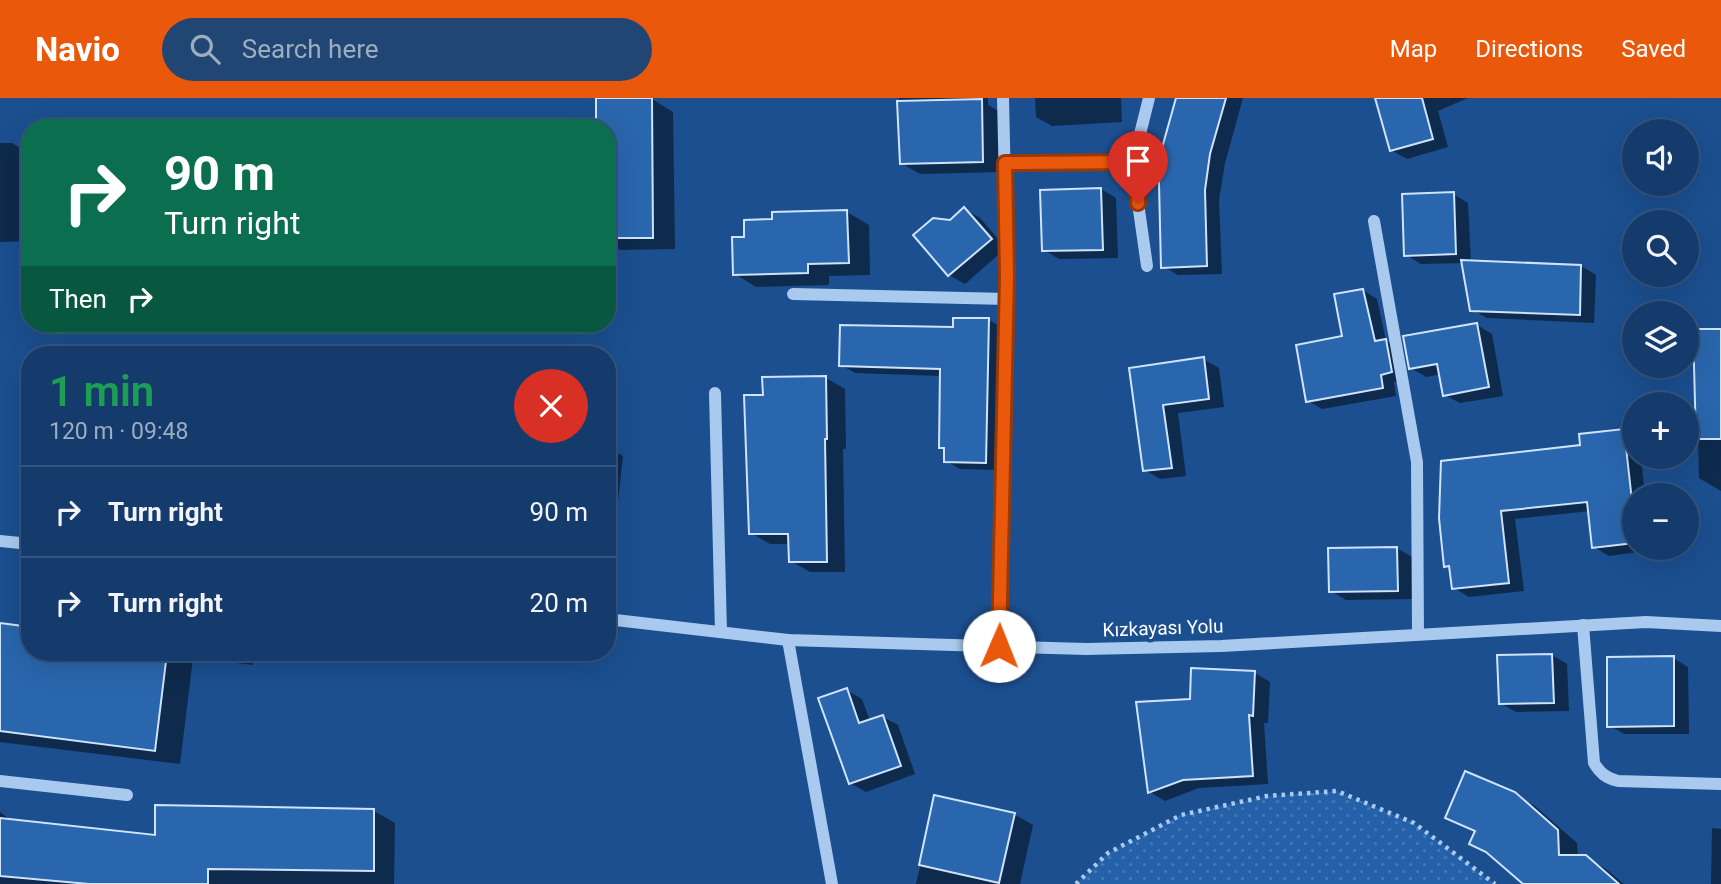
<!DOCTYPE html>
<html lang="en">
<head>
<meta charset="utf-8">
<style>
	body { margin:0; font-family:Roboto,sans-serif; background:#214673; color:#f1f3f6; height:100vh; display:flex; flex-direction:column; font-size:26px; white-space:nowrap }
	* { box-sizing:border-box; margin:0 }
	p { font-size:23px; color:#9dadc1 }
	.icon { flex:none; width:38px; height:38px; fill:none; stroke:currentColor; stroke-width:2; stroke-linecap:round; stroke-linejoin:round }
	.map { position:relative; flex:1; overflow:hidden }
	.drawer { position:absolute; left:21px; top:248px; width:595px; height:315px; display:flex; flex-direction:column; background:#143b6b; border-radius:28px; box-shadow:0 7px 28px #0002,0 0 0 2px #33557e }
	.drawer>* { flex:none }
	.top-card { position:absolute; left:21px; top:21px; width:595px; height:214px; border-radius:28px; box-shadow:0 7px 28px #0002,0 0 0 2px #33557e; background:#0b6e4f; color:#fff; overflow:hidden }
	.buttons { position:absolute; left:1622px; top:21px; display:grid; gap:14px }
	.buttons a { display:grid; place-items:center; width:77px; height:77px; border-radius:50%; background:#143b6b; box-shadow:0 7px 28px #0002,0 0 0 2px #33557e; font-size:35px }
	.pin { position:absolute; display:grid; place-items:center; width:60px; height:60px; color:#fff; margin:-72px -30px; border-radius:50% 50% 50% 0; rotate:-45deg; box-shadow:0 0 7px #0007 }
	.pin .icon { rotate:45deg }
	.me { position:absolute; width:77px; margin:-38px; rotate:1deg; stroke-linejoin:round; filter:drop-shadow(0 0 5px #0008) }
	.turn { display:flex; align-items:center; gap:24px; height:147px; padding:0 28px; font-size:32px }
	.turn .icon { width:91px; height:91px; stroke-width:2.5 }
	.turn b { display:block; font-size:49px; line-height:60px }
	.then { display:flex; align-items:center; height:66px; padding:0 28px; background:#0003; gap:14px; font-size:26px }
	.round { display:grid; place-items:center; flex:none; width:74px; height:74px; border-radius:37px; background:#214673 }
	.headline { display:flex; align-items:center; justify-content:space-between; height:119px; padding:0 28px }
	h1 { font-size:42px; font-weight:600; line-height:52px; color:#1e9e55 }
	ul { padding:0; list-style:none }
	li { display:flex; align-items:center; gap:21px; height:91px; padding:0 28px; border-top:2px solid #33557e }
	li div { flex:1 }
	li b { display:block; font-size:26px }
	li em { font-style:normal }
	header { display:flex; align-items:center; gap:42px; box-sizing:border-box; height:98px; padding:0 35px; background:#ea580c; color:#fff }
	header strong { font-size:33px }
	nav { display:flex; gap:38px; margin-inline-start:auto; font-size:24px }
	.search { width:490px; height:63px; background:#214673; display:flex; align-items:center; gap:18px; box-sizing:border-box; padding:0 24px; border-radius:38px; color:#9dadc1; font-size:26px }
	.map>svg:first-child { display:block }
</style>
</head>
<body>
<header>
<strong>Navio</strong>
<div class="search"><svg class="icon" aria-label="search" viewBox="0 0 24 24"><circle cx="10" cy="10" r="6"/><path d="M15 15l6 6"/></svg>Search here</div>
<nav><a>Map</a><a>Directions</a><a>Saved</a></nav>
</header>
<div class="map">
<svg width="1721" height="786" viewBox="0 0 1721 786">
	<defs>
		<pattern id="grass-dots" width="8" height="8" patternUnits="userSpaceOnUse" patternTransform="scale(1.75)"><rect width="8" height="8" fill="#2461a8"/><path d="M2 2h.1M6 6h.1" fill="none" stroke="#4579b5" stroke-width="1.8" stroke-linecap="round"/></pattern>
	</defs>
	<rect width="100%" height="100%" fill="#1b4f8f"/>
	<!-- grass -->
	<path fill="url(#grass-dots)" d="M1337,693L1414,725L1495,786H1076L1108,755L1181,717L1267,698Z"/>
	<!-- shadow -->
	<g fill="#0007">
		<path d="M899,0H988V7L1000,14L1002,74L920,76L901,65Z"/>
		<path d="M1035,0H1121L1122,24L1052,28L1036,19Z"/>
		<path d="M1178,0H1243L1225,65L1219,102L1222,176L1178,177L1163,168Z"/>
		<path d="M1377,0H1468L1438,13L1448,49L1407,61L1391,52Z"/>
		<path d="M652,1L673,14L675,151L620,152L607,144V30Z"/>
		<path d="M0,45H12L27,54L29,143L0,144Z"/>
		<path d="M1101,91L1116,100L1118,160L1059,161L1044,152Z"/>
		<path d="M1453,96L1468,105L1471,164L1581,168L1596,177L1594,225L1487,220L1471,211L1463,165L1421,166L1406,157Z"/>
		<path d="M964,111L980,120L1006,150L965,186L949,177L915,137L950,124Z"/>
		<path d="M847,114L869,127L870,177L829,178V187L756,189L735,176L774,123Z"/>
		<path d="M1363,192L1377,201L1386,243L1400,251L1405,282L1394,284L1396,298L1322,311L1308,303L1344,240Z"/>
		<path d="M989,222L1003,230L1000,372L960,371L946,363V352L941,349L942,278L855,275L841,267Z"/>
		<path d="M1477,227L1492,236L1503,298L1460,305L1445,297L1441,276L1426,279L1411,270Z"/>
		<path d="M1721,232V393L1699,380L1695,233Z"/>
		<path d="M1203,261L1219,270L1224,309L1178,315L1186,378L1160,381L1145,372L1131,271Z"/>
		<path d="M826,280L845,291L846,351H843L845,474H810L791,463L790,446H770L751,435L765,298Z"/>
		<path d="M1624,333L1634,339V359H1641L1645,397H1634V450H1652V452L1609,458L1594,449L1590,413L1515,421L1524,493L1469,499L1454,490L1451,471L1446,468L1440,420L1582,349Z"/>
		<path d="M607,349L623,358L608,495H607Z"/>
		<path d="M1397,450L1412,459L1413,501L1346,502L1331,493Z"/>
		<path d="M0,527L30,555H254L253,567L193,560L180,666L0,644Z"/>
		<path d="M1552,557L1567,566L1569,613L1516,614L1500,605Z"/>
		<path d="M1673,560L1688,569L1689,636H1624L1609,627Z"/>
		<path d="M1255,575L1270,584L1268,625H1264L1268,686L1199,690L1165,703L1150,694L1192,603Z"/>
		<path d="M846,592L862,601L870,623L883,619L898,627L915,676L866,694L850,685Z"/>
		<path d="M1514,696L1535,708L1577,745L1578,759H1586L1606,771L1624,786H1526L1476,735L1447,719Z"/>
		<path d="M936,699L1014,716L1033,727L1020,786H916Z"/>
		<path d="M374,713L395,725L394,786H0V714L12,723L156,738Z"/>
		<path d="M1712,730L1721,731V786H1711Z"/>
	</g>
	<!-- building -->
	<g fill="#2a66ad" stroke="#cfe3fa" stroke-width="2">
		<path d="M596,0H652L653,140H607V30H596Z"/>
		<path d="M1176,0H1226L1210,56L1205,92L1207,168L1161,170L1159,85L1162,50Z"/>
		<path d="M1375,0H1422L1433,41L1390,53Z"/>
		<path d="M982,1L983,64L900,66L897,3Z"/>
		<path d="M1101,90L1103,152L1042,153L1040,92Z"/>
		<path d="M1454,94L1456,156L1404,158L1402,96Z"/>
		<path d="M964,109L992,141L948,178L913,137L933,120L950,122Z"/>
		<path d="M847,112L849,165L808,166V175L733,177L732,139H744V122L772,121V114Z"/>
		<path d="M1461,162L1581,167L1580,217L1470,213Z"/>
		<path d="M1363,191L1375,243L1386,241L1392,274L1381,277L1383,290L1306,304L1296,247L1342,238L1334,196Z"/>
		<path d="M953,220H989L986,365L944,364V350H939L940,271L839,268L840,227L953,229Z"/>
		<path d="M1477,225L1489,289L1443,298L1437,266L1409,271L1403,238Z"/>
		<path d="M1693,231H1721V341H1696Z"/>
		<path d="M1204,259L1209,301L1163,307L1172,370L1143,373L1129,270Z"/>
		<path d="M826,278L827,341H825L827,464H789L788,436H749L744,297H763L762,279Z"/>
		<path d="M1624,331L1634,421V445L1592,450L1587,404L1501,413L1509,485L1452,491L1449,468L1444,469L1439,420L1441,363L1580,347L1579,336Z"/>
		<path d="M1397,449L1398,493L1329,494L1328,450Z"/>
		<path d="M0,525L30,529V555H167L155,653L0,633Z"/>
		<path d="M1552,556L1554,605L1499,606L1497,557Z"/>
		<path d="M1674,558V628L1607,629V559Z"/>
		<path d="M1191,570L1255,573L1253,618L1249,617L1253,678L1183,682L1148,695L1136,604L1190,601Z"/>
		<path d="M847,590L859,625L883,617L901,668L849,686L818,600Z"/>
		<path d="M1465,673L1515,694L1558,732L1559,757H1586L1619,786H1523L1486,754L1469,746L1475,733L1445,720Z"/>
		<path d="M934,697L1015,715L999,785L919,767Z"/>
		<path d="M155,707L374,711V773L208,771V786H89L0,778V720L155,737Z"/>
	</g>
	<g fill="none" stroke-linecap="round" stroke-linejoin="round">
		<!-- path -->
		<path stroke="#a9c9ee" stroke-width="4.5" stroke-dasharray="3.5 5" stroke-linecap="butt" d="M1076,786L1108,755L1181,717L1267,698L1337,693L1414,725L1495,786"/>
		<!-- minor -->
		<g stroke="#a9c9ee" stroke-width="12">
			<path d="M1005,65L1136,63"/>
			<path d="M1374,123L1417,364L1418,535"/>
			<path d="M1147,168L1135,84L1138,44L1149,0"/>
			<path d="M793,196L1007,201"/>
			<path d="M715,295L721,534"/>
			<path d="M0,443L30,446"/>
			<path d="M607,521L788,542L1086,551L1221,548L1646,524L1721,528"/>
			<path d="M1583,527L1594,665C1600,675 1606,680 1618,683L1721,686"/>
			<path d="M788,542L832,786"/>
			<path d="M999,548L1007,178L1003,0"/>
			<path d="M0,683L127,697"/>
		</g>
	</g>
	<g fill="none" stroke-linecap="round" stroke-linejoin="round">
		<defs>
			<path id="route" d="M999,548L1007,178L1005,65L1136,64L1138,105"/>
		</defs>
		<!-- route casing -->
		<use href="#route" stroke="#983908" stroke-width="18"/>
		<!-- route -->
		<use href="#route" stroke="#ea580c" stroke-width="12"/>
	</g>
	<g text-anchor="middle" dominant-baseline="central" stroke-width="7" stroke-linejoin="round" paint-order="stroke">
		<!-- street labels -->
		<g font-size="19" fill="#fff" stroke="#1b4f8f">
			<text transform="translate(1163 530) rotate(-2)">Kızkayası Yolu</text>
		</g>
	</g>
</svg>
<div class="buttons">
<a><svg class="icon" aria-label="sound" viewBox="0 0 24 24"><path d="M4 9h4l5-4v14l-5-4H4zM17 9q2 3 0 6"/></svg></a>
<a><svg class="icon" aria-label="search" viewBox="0 0 24 24"><circle cx="10" cy="10" r="6"/><path d="M15 15l6 6"/></svg></a>
<a><svg class="icon" aria-label="layers" viewBox="0 0 24 24"><path d="M12 4l9 5-9 5-9-5zM3 14l9 5 9-5"/></svg></a>
<a>+</a>
<a>−</a>
</div>
<div class="pin" style="left:1138px;top:105px;background:#d93025"><svg class="icon" aria-label="arrive" viewBox="0 0 24 24"><path d="M6 21V4h12l-3 4 3 4H6"/></svg></div>
<svg class="me" style="left:999px;top:548px" viewBox="-20 -20 40 40"><circle r="19" fill="#fff"/><path d="M0-13L10 11 0 6-10 11z" fill="#ea580c"/></svg>
<div class="top-card">
<div class="turn"><svg class="icon" aria-label="right" viewBox="0 0 24 24"><path d="M7 20v-9h11M14 6l5 5-5 5"/></svg><div><b>90 m</b>Turn right</div></div>
<div class="then">Then<svg class="icon" aria-label="right" viewBox="0 0 24 24"><path d="M7 20v-9h11M14 6l5 5-5 5"/></svg></div>
</div>
<section class="drawer">
<div class="headline"><div><h1>1 min</h1><p>120 m · 09:48</p></div><a class="round" style="background:#d93025;color:#fff"><svg class="icon" aria-label="close" viewBox="0 0 24 24"><path d="M6 6l12 12M18 6L6 18"/></svg></a></div>
<ul>
<li><svg class="icon" aria-label="right" viewBox="0 0 24 24"><path d="M7 20v-9h11M14 6l5 5-5 5"/></svg><div><b>Turn right</b></div><em>90 m</em></li>
<li><svg class="icon" aria-label="right" viewBox="0 0 24 24"><path d="M7 20v-9h11M14 6l5 5-5 5"/></svg><div><b>Turn right</b></div><em>20 m</em></li>
</ul>
</section>
</div>
</body>
</html>
